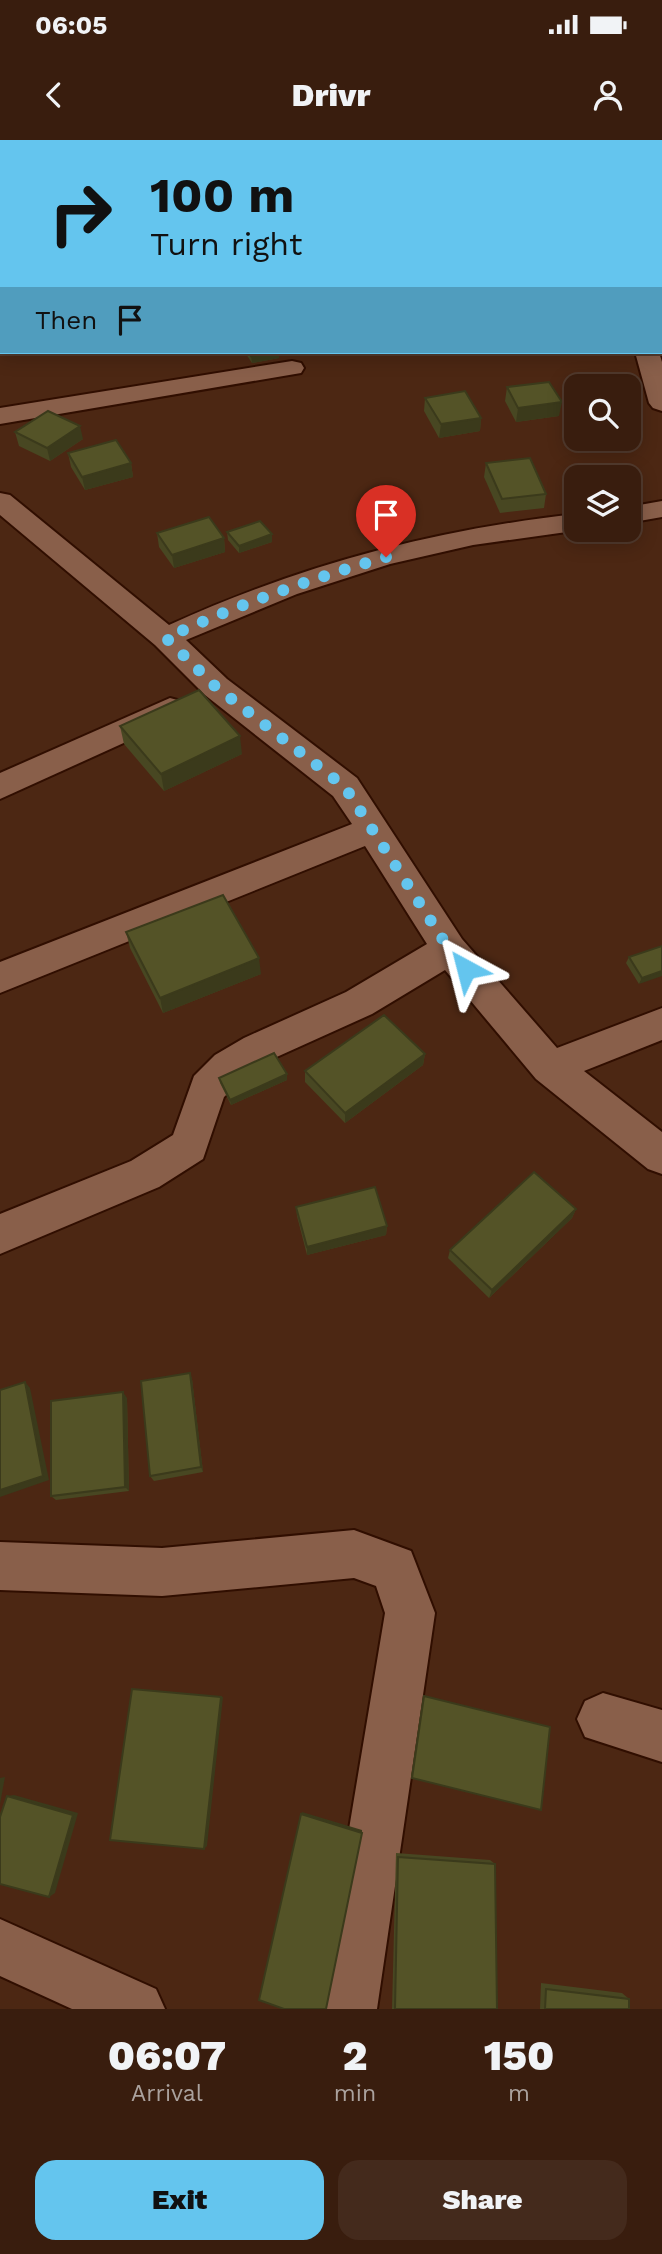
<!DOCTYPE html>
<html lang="en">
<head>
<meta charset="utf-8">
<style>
	body { margin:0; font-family:"Work Sans",sans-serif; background:#442a1c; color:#f1f3f6; height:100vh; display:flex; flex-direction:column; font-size:26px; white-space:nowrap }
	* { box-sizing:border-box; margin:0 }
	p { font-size:23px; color:#aba29e }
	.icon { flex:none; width:38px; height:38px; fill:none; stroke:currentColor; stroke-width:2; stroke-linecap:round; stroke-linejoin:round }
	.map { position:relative; height:1869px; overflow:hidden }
	.details { display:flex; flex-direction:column; background:#391d0e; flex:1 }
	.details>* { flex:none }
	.guide { position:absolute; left:0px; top:0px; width:663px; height:214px; box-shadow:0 4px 18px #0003,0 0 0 2px #533b2e; background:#64c5ee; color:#111; overflow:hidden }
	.tools { position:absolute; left:564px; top:234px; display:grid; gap:14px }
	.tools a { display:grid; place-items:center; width:77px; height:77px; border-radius:14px; background:#391d0e; box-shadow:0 4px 18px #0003,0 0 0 2px #533b2e; font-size:35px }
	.pin { position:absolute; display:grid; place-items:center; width:60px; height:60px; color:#fff; margin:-72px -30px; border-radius:50% 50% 50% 0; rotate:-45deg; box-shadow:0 0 7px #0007 }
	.pin .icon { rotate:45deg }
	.me { position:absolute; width:77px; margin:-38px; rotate:322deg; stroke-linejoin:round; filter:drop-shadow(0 0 5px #0008) }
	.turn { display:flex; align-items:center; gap:24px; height:147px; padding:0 35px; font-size:32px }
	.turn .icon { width:91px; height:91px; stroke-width:2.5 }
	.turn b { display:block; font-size:49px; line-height:60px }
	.then { display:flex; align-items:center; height:66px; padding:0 35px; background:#0003; gap:14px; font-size:26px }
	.eta { display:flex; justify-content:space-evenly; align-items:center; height:119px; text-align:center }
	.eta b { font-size:42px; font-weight:800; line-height:49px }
	.button { display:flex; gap:14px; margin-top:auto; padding:14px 35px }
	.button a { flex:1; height:80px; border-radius:21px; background:#64c5ee; color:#111; font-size:28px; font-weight:800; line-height:80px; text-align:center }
	.button a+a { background:#442a1c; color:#f1f3f6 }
	.status { display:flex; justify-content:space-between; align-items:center; height:49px; padding:0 35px; background:#391d0e; direction:ltr }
	.status svg { height:19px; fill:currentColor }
	header { display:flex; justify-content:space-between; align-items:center; height:91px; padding:0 35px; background:#391d0e; font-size:32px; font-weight:800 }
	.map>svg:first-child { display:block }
</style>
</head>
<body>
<div class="status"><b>06:05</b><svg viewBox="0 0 49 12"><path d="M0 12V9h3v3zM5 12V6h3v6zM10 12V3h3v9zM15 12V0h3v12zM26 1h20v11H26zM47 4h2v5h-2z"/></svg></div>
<header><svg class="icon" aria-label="back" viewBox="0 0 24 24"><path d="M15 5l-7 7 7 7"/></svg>Drivr<svg class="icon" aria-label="person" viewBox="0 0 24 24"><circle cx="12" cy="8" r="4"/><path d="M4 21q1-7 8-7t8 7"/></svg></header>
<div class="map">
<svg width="662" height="1869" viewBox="0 0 662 1869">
	<rect width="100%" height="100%" fill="#4c2713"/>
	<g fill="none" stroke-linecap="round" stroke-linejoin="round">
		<defs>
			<g id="minor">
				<rect x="20" y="0" width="20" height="2"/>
				<path d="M161,0H252L160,2Z"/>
				<rect x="555" y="0" width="20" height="2"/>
				<rect x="0" y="3" width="2" height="12"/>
				<rect x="0" y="152" width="2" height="14"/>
				<path d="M635,212H659L662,222V271L653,268L649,263Z"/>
				<path d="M292,221L301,223L304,228L301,233L0,284V268Z"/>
				<path d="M0,353L10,355L169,485C301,425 432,390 576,374V390H581L473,405L390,424L297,454L186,500L227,539L357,638L462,799L557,908L662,868V900L584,931L662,992V1034L648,1029L536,939L445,830L372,874L270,920L243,939L224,957L203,1019L159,1047L0,1114V1074L131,1021L173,995L194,936L215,915L244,898L346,852L427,804L365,706L0,853V822L352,684L333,656L205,555L155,505L0,375Z"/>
				<path d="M662,361V377L628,383V367Z"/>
				<path d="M170,558L181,561L186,569L181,577L0,659V633Z"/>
				<path d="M354,1390L411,1411L435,1473L377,1869H319L385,1473L376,1446L354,1438L162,1456L0,1450V1402L162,1408Z"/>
				<path d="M603,1553L662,1570V1622L585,1597L577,1579L585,1561Z"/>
				<path d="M0,1779L156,1849L165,1869H72L0,1836Z"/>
			</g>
		</defs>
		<!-- minor casing -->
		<use href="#minor" stroke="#300e00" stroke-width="4"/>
		<!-- minor -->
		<use href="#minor" fill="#895f4a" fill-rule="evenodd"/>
	</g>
	<!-- wall -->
	<g fill="#484722">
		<path d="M246,212H279V218L252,223L246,214Z"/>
		<path d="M507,247L559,276L516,282L505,261Z"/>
		<path d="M425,258L481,278L480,291L439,298L424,271Z"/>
		<path d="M15,292L83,299L50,321L19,306Z"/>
		<path d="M68,313L131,323L133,337L85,350L71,327Z"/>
		<path d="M486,323L546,354L544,368L500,373L484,337Z"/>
		<path d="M227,392L272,394V402L239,413L228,400Z"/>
		<path d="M157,393L224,398L225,412L174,428L159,407Z"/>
		<path d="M120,586L242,614L164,651L124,604Z"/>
		<path d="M126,792L261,834L163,873L130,808Z"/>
		<path d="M662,806L639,844L626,823L629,817Z"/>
		<path d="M425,914L423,925L345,983L305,942V931Z"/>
		<path d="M287,934V940L231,965L220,943L219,938Z"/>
		<path d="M296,1067L387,1086L386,1095L307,1115L297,1076Z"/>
		<path d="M576,1069L572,1078L489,1158L448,1118L450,1110Z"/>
		<path d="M192,1239L203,1332L154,1341L150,1336Z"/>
		<path d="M127,1258L129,1351L56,1360L51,1356Z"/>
		<path d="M423,1556H424L412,1638L411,1637Z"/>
		<path d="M396,1713L490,1720L495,1724L497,1869H392Z"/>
		<path d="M541,1843L622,1853L629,1859V1869H540Z"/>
	</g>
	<!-- shaded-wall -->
	<g fill="#3b3a1b">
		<path d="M271,212H279V218L252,223L251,216Z"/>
		<path d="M562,262L559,276L516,282L518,268Z"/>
		<path d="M481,278L480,291L439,298L441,284Z"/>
		<path d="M80,286L83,299L50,321L47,308Z"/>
		<path d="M131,323L133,337L85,350L82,337Z"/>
		<path d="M272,394V402L239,413V406Z"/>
		<path d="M224,398L225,412L174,428L172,415Z"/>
		<path d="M240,596L242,614L164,651L161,634Z"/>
		<path d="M259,818L261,834L163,873L160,858Z"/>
		<path d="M662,831V836L639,844L642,838Z"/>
		<path d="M425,914L423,925L345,983V973Z"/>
		<path d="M287,934V940L231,965L230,960Z"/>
		<path d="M576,1069L572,1078L489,1158L492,1150Z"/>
		<path d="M387,1086L386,1095L307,1115V1107Z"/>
		<path d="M190,1233L192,1239L203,1332L201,1327Z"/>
		<path d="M25,1242L30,1248L49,1340L0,1357V1350Z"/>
		<path d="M123,1252L127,1258L129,1351L125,1347Z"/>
		<path d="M221,1557H223L207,1706L204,1709Z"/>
		<path d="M5,1637L0,1664V1638Z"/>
		<path d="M14,1655L78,1673L55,1753L49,1757L7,1656Z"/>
		<path d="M302,1672L362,1690V1693L301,1674Z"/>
	</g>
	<!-- building -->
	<g fill="#545327" stroke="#3b3a1b" stroke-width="2">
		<rect x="322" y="0" width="30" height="2"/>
		<path d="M249,212H271L251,216Z"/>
		<path d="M549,242L562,262L518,268L507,247Z"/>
		<path d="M465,251L481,278L441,284L425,258Z"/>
		<path d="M48,271L80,286L47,308L15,292Z"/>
		<path d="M116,300L131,323L82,337L68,313Z"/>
		<path d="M530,318L546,354L502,359L486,323Z"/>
		<path d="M209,377L224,398L172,415L157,393Z"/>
		<path d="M260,381L272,394L239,406L227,392Z"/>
		<path d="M199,550L240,596L161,634L120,586Z"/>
		<path d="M223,755L259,818L160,858L126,792Z"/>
		<path d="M662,806V831L642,838L629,817Z"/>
		<path d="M384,875L425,914L345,973L305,931Z"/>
		<path d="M274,913L287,934L230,960L219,938Z"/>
		<path d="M534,1032L576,1069L492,1150L450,1110Z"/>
		<path d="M375,1047L387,1086L307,1107L296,1067Z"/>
		<path d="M190,1233L201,1327L150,1336L141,1241Z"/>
		<path d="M25,1242L43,1336L0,1350V1250Z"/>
		<path d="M123,1252L125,1347L51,1356V1261Z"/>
		<path d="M132,1549L221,1557L204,1709L110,1700Z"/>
		<path d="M424,1556L550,1587L541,1670L412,1638Z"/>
		<path d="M7,1656L73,1675L49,1757L0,1744V1677Z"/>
		<path d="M301,1674L362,1693L326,1869H284L259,1860Z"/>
		<path d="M398,1717L495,1724L497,1869H395Z"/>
		<path d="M546,1849L629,1859V1869H545Z"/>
	</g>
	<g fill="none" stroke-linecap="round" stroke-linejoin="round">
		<!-- route -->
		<path stroke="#64c5ee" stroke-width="12" stroke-dasharray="0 21.6" d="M386,417C311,439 237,465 166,498L216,547L345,647L449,809L466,829"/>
	</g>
</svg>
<div class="tools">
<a><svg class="icon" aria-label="search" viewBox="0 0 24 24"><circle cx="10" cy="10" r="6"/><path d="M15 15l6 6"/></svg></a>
<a><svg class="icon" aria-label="layers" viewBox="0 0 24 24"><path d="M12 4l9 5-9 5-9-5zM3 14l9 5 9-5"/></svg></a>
</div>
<div class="pin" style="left:386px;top:417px;background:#d93025"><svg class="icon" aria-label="arrive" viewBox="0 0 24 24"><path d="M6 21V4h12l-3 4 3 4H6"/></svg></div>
<svg class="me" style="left:466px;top:829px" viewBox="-20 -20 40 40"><path d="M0-17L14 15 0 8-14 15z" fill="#64c5ee" stroke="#fff" stroke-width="4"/></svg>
<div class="guide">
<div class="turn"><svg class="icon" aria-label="right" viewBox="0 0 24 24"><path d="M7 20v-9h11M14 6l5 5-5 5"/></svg><div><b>100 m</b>Turn right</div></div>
<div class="then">Then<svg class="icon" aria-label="arrive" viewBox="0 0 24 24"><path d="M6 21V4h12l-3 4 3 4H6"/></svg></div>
</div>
</div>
<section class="details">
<div class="eta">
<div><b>06:07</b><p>Arrival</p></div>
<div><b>2</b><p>min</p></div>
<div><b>150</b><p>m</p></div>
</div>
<div class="button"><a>Exit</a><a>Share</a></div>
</section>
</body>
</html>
